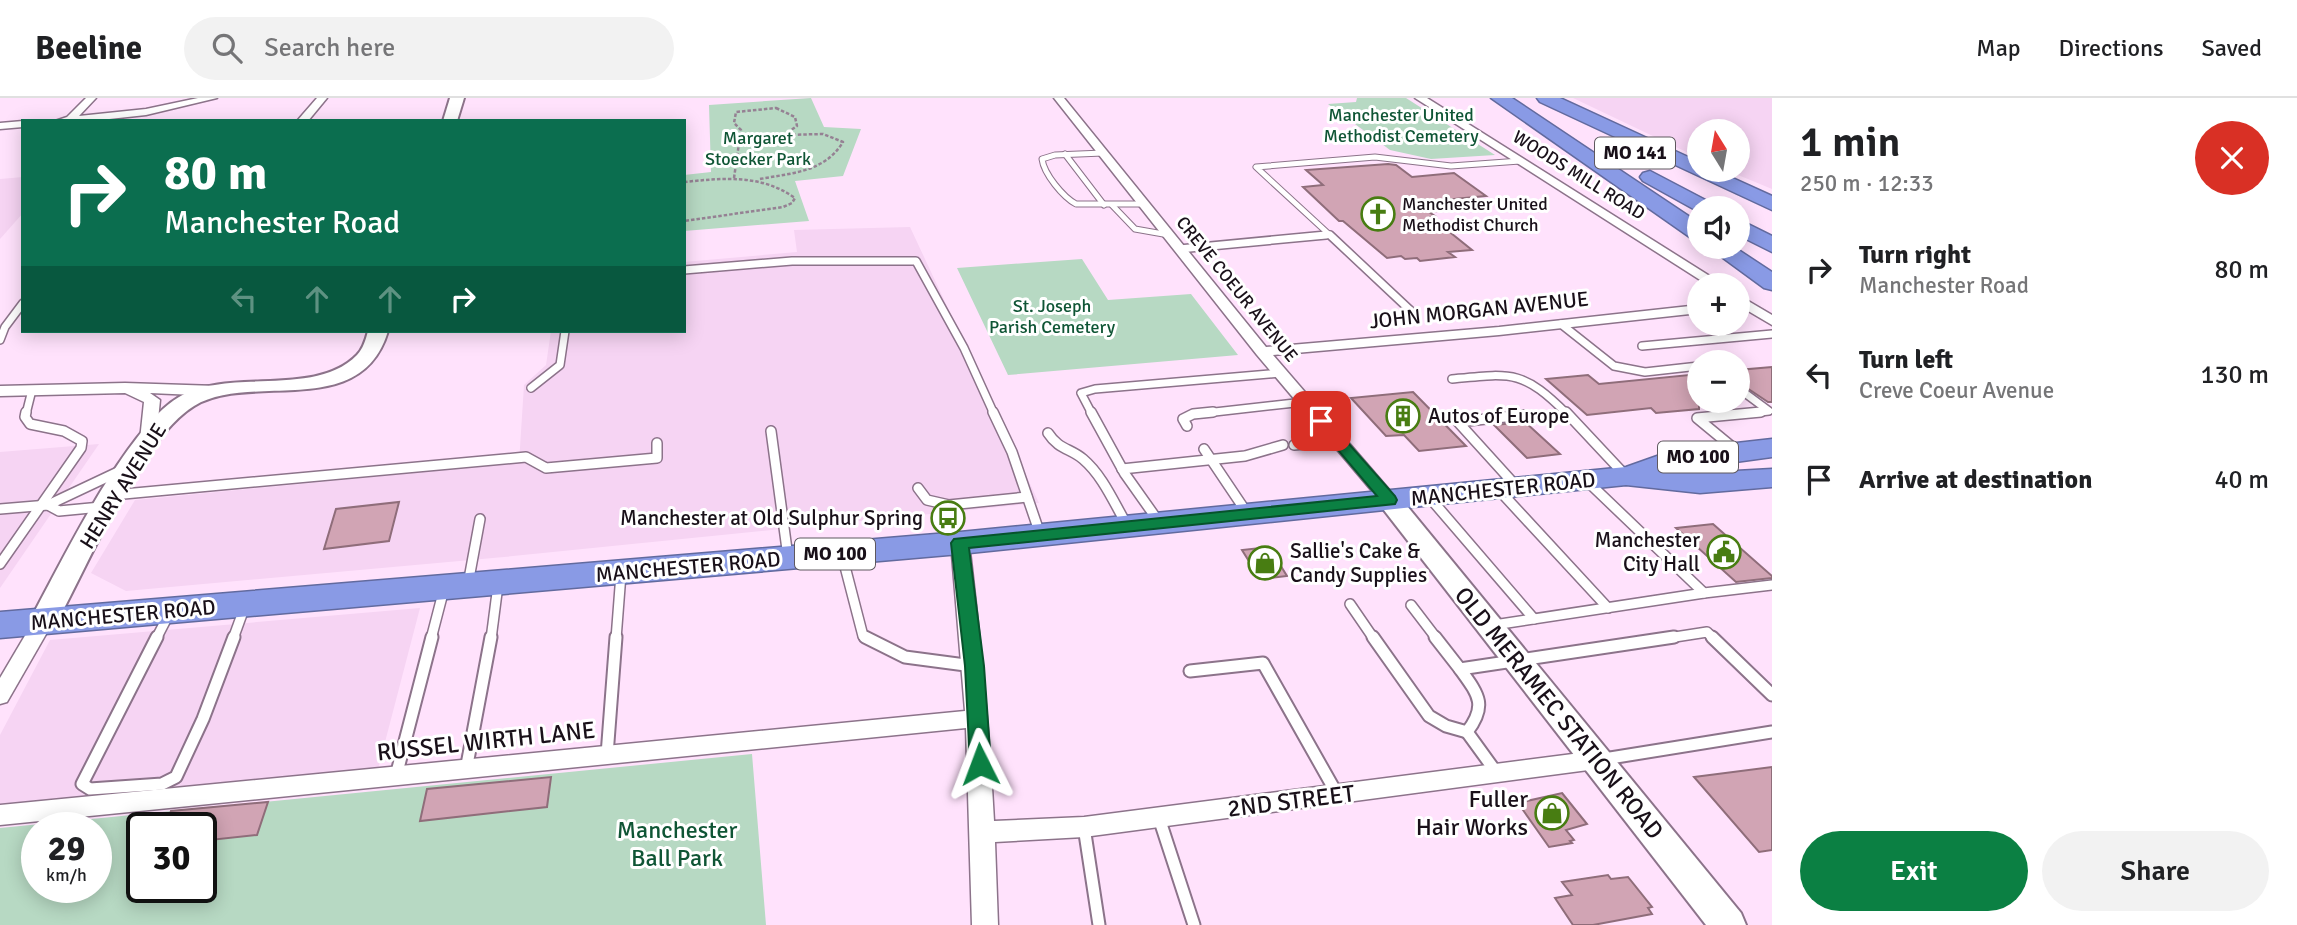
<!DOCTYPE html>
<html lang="en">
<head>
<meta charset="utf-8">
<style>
	body { margin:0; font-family:Signika,sans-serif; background:#f2f2f2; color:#202124; height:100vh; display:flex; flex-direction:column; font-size:26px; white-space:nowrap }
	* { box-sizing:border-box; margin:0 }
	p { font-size:23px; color:#757577 }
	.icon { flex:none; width:38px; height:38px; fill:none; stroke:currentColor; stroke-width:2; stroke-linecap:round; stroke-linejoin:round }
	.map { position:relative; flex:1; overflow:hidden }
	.sheet { display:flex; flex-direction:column; background:#fff; width:525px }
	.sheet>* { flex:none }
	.banner { position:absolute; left:21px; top:21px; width:665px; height:214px; border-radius:0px; box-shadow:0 4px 18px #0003; background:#0b6e4f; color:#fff; overflow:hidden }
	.needle { width:46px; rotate:349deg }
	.fabs { position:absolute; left:1687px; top:21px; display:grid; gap:14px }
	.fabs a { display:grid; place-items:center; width:63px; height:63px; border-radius:50%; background:#fff; box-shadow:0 4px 18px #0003; font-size:35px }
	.speed { position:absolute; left:21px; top:714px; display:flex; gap:14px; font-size:35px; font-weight:700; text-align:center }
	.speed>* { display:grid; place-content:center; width:91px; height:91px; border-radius:50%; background:#fff; box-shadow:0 4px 18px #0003; line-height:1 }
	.speed small { font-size:18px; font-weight:400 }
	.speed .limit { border:4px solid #111; border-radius:10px; background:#fff; color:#111 }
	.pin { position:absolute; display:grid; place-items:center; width:60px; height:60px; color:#fff; margin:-30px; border-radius:14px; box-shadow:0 4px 10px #0006 }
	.me { position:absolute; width:77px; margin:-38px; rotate:357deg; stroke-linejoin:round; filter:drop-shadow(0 0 5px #0008) }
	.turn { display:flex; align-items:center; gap:24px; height:147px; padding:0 28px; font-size:32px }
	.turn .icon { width:91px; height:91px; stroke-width:2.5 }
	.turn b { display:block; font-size:49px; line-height:60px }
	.lanes { display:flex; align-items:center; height:66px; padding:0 28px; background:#0003; justify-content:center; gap:35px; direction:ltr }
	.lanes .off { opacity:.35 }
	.round { display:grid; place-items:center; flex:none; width:74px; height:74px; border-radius:37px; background:#f2f2f2 }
	.head { display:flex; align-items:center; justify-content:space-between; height:119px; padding:0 28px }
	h1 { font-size:42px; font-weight:600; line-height:52px }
	.action { display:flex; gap:14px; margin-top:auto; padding:14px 28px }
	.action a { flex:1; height:80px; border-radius:42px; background:#0b8043; color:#fff; font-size:28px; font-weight:600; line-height:80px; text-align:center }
	.action a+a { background:#f2f2f2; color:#202124 }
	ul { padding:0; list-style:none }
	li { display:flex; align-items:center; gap:21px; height:105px; padding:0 28px }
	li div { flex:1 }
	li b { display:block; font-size:26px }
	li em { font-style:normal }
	header { display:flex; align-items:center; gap:42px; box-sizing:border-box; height:98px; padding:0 35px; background:#fff; border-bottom:2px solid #e0e0e0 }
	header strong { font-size:33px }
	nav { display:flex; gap:38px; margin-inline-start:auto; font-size:24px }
	.search { width:490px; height:63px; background:#f2f2f2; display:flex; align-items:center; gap:18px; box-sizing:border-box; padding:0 24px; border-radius:38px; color:#757577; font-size:26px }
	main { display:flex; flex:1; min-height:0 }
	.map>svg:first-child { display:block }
</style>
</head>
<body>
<header>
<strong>Beeline</strong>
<div class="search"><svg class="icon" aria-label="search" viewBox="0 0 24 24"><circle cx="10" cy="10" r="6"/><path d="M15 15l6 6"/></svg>Search here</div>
<nav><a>Map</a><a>Directions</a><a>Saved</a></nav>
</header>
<main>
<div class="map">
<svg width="1772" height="827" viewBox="0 0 1772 827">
	<rect width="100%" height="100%" fill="#ffe2fc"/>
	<!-- built -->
	<g fill="#f6d4f3">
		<path d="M1573,0H1772V91L1726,72H1738V33H1699V60Z"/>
		<path d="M23,79V115L0,141V81Z"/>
		<path d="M910,129L1039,405L504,459L126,493L91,475L135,402L519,365L524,287L546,267L551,233H684V164L797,154L794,132Z"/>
		<path d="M99,346L0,490V354Z"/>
		<path d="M420,510L378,671L0,706V637L50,542Z"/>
	</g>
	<!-- green -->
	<g fill="#b7d9c3" fill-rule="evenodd">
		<path d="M811,0L824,29L861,31L843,78L795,83L809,123L684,133V77L711,74L709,7Z"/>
		<path d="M1357,0H1406L1495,57L1431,61L1390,52L1328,6L1356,4Z"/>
		<path d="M1082,161L1108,202L1191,196L1238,257L1008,277L957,170Z"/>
		<path d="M752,656L766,827H0V730ZM37,730H96V789H37ZM142,730H201V789H142Z"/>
	</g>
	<!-- building -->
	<g fill="#d1a4b4" stroke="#8f6d7a" stroke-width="2">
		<path d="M1388,66L1396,67L1412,79L1454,75L1486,98L1443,102L1456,111L1429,114L1435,118L1431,119L1472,152L1448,154L1455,159L1420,163L1417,160L1405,161L1401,158L1387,160L1343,123H1339L1303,89L1323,87L1306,72Z"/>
		<path d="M1772,269V304H1768L1738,284V272Z"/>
		<path d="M1699,276V311L1656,315L1651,310L1587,317L1546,281L1588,277L1599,286Z"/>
		<path d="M1413,294L1466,348L1419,353L1404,337L1386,338L1351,300Z"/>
		<path d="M1525,324L1560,356L1527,360L1494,327Z"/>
		<path d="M399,404L389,443L324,451L336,411Z"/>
		<path d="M1713,426L1772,478V480L1736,484L1676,430Z"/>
		<path d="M1269,449L1287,478L1260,481L1242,452Z"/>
		<path d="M1772,669V752L1759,754L1694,679Z"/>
		<path d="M551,679L547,709L420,723L427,691Z"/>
		<path d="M1562,695L1587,726L1566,732L1574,742L1570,743L1572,745L1549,749L1518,705Z"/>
		<path d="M268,704L257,737L201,743V730H165L171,713Z"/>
		<path d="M1608,777L1611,781L1628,779L1652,809L1648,810L1652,816L1593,827H1573L1555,800L1572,797L1562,784Z"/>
	</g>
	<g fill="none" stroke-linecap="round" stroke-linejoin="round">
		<defs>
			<g id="lane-far3">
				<path d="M1103,55L1055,57L1042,61C1044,76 1063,99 1076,106H1144"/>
				<path d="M1065,56L1104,107"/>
				<path d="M1112,107L1135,131L1169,137"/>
				<path d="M1307,139L1330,137"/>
				<path d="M1332,139L1256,69L1375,59L1451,68L1520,63"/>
			</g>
			<g id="lane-far2">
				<path d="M1330,137L1411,213"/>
				<path d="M1179,151L1326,137"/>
				<path d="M684,172L792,163H916L964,250L994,316"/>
				<path d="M1561,226L1614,268L1645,274L1699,268"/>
				<path d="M0,242L5,229L23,205"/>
				<path d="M1642,248L1772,236"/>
				<path d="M1452,281C1512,275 1523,272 1567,316"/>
				<path d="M531,290L560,267L565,233"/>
				<path d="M1738,290L1769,313L1743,316"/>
				<path d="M26,316L32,292"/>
				<path d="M1092,316L1081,295L1095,291L1280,275"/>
				<path d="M1197,316L1304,304"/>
			</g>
			<g id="lane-far1">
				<path d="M993,314L1012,354L1040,436"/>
				<path d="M1091,314L1125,376L1159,424"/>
				<path d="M1566,314L1625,377"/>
				<path d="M1187,328L1183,321L1193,316L1213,314"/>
				<path d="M771,333L788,459"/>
				<path d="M1048,335C1059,352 1070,350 1083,361C1103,378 1114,405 1127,427"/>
				<path d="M1294,347L1338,343"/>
				<path d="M1204,351L1247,415"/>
				<path d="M1737,353L1697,320L1761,314"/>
				<path d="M1122,371L1245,358L1283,347"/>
				<path d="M1516,388L1458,324L1524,317"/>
				<path d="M918,390L927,402L949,407L1027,399"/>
				<path d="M1498,391L1608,510"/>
				<path d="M113,397L526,359L546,370L657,360V345"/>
				<path d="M1430,400L1534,521"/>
				<path d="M48,407L59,413L101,409"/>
				<path d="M0,411L48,407L120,373"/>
				<path d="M842,457L863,538L868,541"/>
				<path d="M0,466L81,350L82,343L64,333L30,326L25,319L26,314"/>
				<path d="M468,486L480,421"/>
				<path d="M1704,495L1772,487"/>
				<path d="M1350,506L1374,541"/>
				<path d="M1411,507L1437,541"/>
				<path d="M1494,527L1704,495L1587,383"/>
				<path d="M156,541L169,516"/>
				<path d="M233,541L245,508"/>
				<path d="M431,541L444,491"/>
				<path d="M491,541L498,487"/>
				<path d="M616,541L621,476"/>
				<path d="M1662,541L1707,534L1714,541"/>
			</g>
			<g id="lane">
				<path d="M157,539L82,686L90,691L162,686L176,679L203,621L234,539"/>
				<path d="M865,539L905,559L973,568"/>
				<path d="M1373,539L1429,618L1446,628L1467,634"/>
				<path d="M1435,539L1460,571"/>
				<path d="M1712,539L1772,597"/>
				<path d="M1190,573L1263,565L1337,696"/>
				<path d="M607,657L616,539"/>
				<path d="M1604,661L1772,634"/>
				<path d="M466,672L491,539"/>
				<path d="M1496,674L1467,634C1488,607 1478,596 1460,571L1674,539"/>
				<path d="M396,678L432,539"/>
				<path d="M1159,720L1194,827"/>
				<path d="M1084,729L1099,827"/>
			</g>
			<g id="street">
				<path d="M86,0H96L79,18L146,11L198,0H217L146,17L91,23H55L67,19Z"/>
				<path d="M317,0H327L308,23H297Z"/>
				<path d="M1054,0H1064L1266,249L1499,229L1699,207V215L1499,237L1273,257L1398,402L1389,407L1383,406L1257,257Z"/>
				<path d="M1415,0H1427L1724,187H1708Z"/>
				<path d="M23,23V29L0,31V25Z"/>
				<path d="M1738,197L1772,217V227L1738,207Z"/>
				<path d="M125,285L217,288L225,293L217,298L150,295L160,302L156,342L148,347L140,342L144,304L125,295L0,298V288Z"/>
				<path d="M960,439L969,445C980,538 989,630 994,723L1084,719L1596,653L1604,656L1607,662L1604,668L1596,671L1084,739L995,744L998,827H972L966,630L0,727V707L965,613L951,445Z"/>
				<path d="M43,517L50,519L53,524L7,604L0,606V580L36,519Z"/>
			</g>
			<g id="secondary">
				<path d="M450,0H464L457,23H443Z"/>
				<path d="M368,233H388C361,324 251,273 194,308C138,343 86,473 53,531L43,534L33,531L29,524C60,467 125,331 179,299C229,269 315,300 357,257C363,251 366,241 368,233Z"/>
				<path d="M1389,394L1398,397L1741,815L1746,827H1706L1380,407L1377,402L1380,397Z"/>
			</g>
			<g id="highway">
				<path d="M1491,0H1512L1699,125V142L1691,140Z"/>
				<path d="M1537,0H1560L1699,64V72H1715L1772,98V112L1540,4Z"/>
				<path d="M1650,73L1713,106L1717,110H1699V114L1643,83L1640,79L1643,75Z"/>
				<path d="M1738,121L1772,138V154L1738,137Z"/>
				<path d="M1708,149H1734L1772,174V192L1764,190Z"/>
				<path d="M1772,341V359L1670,373L1700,375L1772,371V389L1700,395L1626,387L960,456L0,540V514L960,434L1626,369L1674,352Z"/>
			</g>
		</defs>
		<!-- lane-far3 casing -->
		<use href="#lane-far3" stroke="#8c738a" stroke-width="7"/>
		<!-- lane-far2 casing -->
		<use href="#lane-far2" stroke="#8c738a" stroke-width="10"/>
		<!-- lane-far1 casing -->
		<use href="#lane-far1" stroke="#8c738a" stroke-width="12"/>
		<!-- lane casing -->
		<use href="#lane" stroke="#8c738a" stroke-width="15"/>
		<!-- street casing -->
		<use href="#street" stroke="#8c738a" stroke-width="3"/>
		<!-- secondary casing -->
		<use href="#secondary" stroke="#8c738a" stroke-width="4"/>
		<!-- highway casing -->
		<use href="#highway" stroke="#626a9e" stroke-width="3"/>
		<!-- path -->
		<g stroke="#958193" stroke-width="2.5" stroke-dasharray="3.5 2" stroke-linecap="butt">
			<path d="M776,10L795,19L797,28L784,37L739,45L741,32L734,25L736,14Z"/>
			<path d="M734,80L739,45"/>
			<path d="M760,81C792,75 825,74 843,44L823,36L785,37"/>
			<path d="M684,84C724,80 761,76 795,100L792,105L783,109L684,123"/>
		</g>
		<!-- lane-far3 -->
		<use href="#lane-far3" stroke="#fff" stroke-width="5"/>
		<!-- lane-far2 -->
		<use href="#lane-far2" stroke="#fff" stroke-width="7"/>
		<!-- lane-far1 -->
		<use href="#lane-far1" stroke="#fff" stroke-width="9"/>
		<!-- lane -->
		<use href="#lane" stroke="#fff" stroke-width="11"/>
		<!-- street -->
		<use href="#street" fill="#fff" fill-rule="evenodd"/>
		<!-- secondary -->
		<use href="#secondary" fill="#fff" fill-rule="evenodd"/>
		<!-- highway -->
		<use href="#highway" fill="#899ae5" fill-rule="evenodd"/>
	</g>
	<!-- route -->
	<path fill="#0b8043" stroke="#07532c" stroke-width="2" d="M1321,319L1326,320L1395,398L1397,402L1395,406L969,450L984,568L991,666L988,672L980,674L973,672L970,666L965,568L951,445L954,441L1377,398L1316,326L1314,323L1316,320Z"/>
	<!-- icons -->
	<defs>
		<symbol id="church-ring" viewBox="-11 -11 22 22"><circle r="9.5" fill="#fff" stroke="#487d12" stroke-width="1.5"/><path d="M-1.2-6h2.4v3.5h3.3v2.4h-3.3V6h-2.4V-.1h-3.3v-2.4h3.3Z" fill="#487d12"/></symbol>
		<symbol id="building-ring" viewBox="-11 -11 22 22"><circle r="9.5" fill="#fff" stroke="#487d12" stroke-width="1.5"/><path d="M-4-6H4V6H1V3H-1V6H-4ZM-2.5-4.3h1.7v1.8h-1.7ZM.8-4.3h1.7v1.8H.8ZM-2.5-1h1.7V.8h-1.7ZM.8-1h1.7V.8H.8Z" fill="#487d12"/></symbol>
		<symbol id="bus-ring" viewBox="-11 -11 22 22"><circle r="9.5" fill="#fff" stroke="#487d12" stroke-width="1.5"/><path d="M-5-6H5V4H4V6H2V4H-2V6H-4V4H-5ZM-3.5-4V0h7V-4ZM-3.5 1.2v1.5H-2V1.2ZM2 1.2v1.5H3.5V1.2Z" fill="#487d12"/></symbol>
		<symbol id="civic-ring" viewBox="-11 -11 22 22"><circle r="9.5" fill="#fff" stroke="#487d12" stroke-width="1.5"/><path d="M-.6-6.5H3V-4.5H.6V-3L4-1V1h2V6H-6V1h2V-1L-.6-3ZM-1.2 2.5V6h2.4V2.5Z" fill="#487d12"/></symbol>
		<symbol id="shop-ring" viewBox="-11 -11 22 22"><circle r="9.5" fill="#fff" stroke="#487d12" stroke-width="1.5"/><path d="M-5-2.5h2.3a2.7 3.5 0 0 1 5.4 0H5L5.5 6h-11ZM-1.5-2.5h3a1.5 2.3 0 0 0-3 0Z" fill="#487d12"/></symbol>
	</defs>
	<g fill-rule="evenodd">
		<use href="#church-ring" x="1359" y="97" width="38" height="38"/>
		<use href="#building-ring" x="1384" y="299" width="38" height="38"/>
		<use href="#bus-ring" x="929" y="401" width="38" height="38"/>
		<use href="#civic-ring" x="1705" y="435" width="38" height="38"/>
		<use href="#shop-ring" x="1246" y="446" width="38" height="38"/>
		<use href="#shop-ring" x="1533" y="696" width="38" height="38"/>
	</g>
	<g text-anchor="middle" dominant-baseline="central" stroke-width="6" stroke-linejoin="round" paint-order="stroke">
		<!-- far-park labels -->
		<g font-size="18" fill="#0f5535" stroke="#fff">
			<text x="1401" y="17">Manchester United<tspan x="1401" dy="21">Methodist Cemetery</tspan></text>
			<text x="758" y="40">Margaret<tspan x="758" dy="21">Stoecker Park</tspan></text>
			<text x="1052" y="208">St. Joseph<tspan x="1052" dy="21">Parish Cemetery</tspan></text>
		</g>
		<!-- far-street labels -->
		<g font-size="18" fill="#191019" stroke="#fff">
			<text transform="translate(1579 77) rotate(32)">WOODS MILL ROAD</text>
			<text transform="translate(1237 191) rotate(51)">CREVE COEUR AVENUE</text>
		</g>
		<!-- far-poi labels -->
		<g font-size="18" fill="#191019" stroke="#fff" text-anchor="start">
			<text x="1402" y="106">Manchester United<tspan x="1402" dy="21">Methodist Church</tspan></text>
		</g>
		<!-- shield labels -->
		<g fill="#fff" stroke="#5e585e" stroke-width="2">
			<rect x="1595" y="39.5" width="80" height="31" rx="5"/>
			<rect x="1658" y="343.5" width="80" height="31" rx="5"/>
			<rect x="795" y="440.5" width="80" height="31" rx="5"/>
		</g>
		<g font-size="19" font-weight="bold" fill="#191019">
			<text x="1635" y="55">MO 141</text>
			<text x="1698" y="359">MO 100</text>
			<text x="835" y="456">MO 100</text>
		</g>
		<!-- street labels -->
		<g font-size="21" fill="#191019" stroke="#fff">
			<text transform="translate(1479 212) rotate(-6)">JOHN MORGAN AVENUE</text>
			<text transform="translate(123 388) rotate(-58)">HENRY AVENUE</text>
			<text transform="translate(1503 391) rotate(-6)">MANCHESTER ROAD</text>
			<text transform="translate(688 469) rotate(-5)">MANCHESTER ROAD</text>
			<text transform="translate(123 517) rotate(-5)">MANCHESTER ROAD</text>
		</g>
		<!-- poi labels -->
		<g font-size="21" fill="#191019" stroke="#fff" text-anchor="start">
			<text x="1428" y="318">Autos of Europe</text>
			<text x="923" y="420" text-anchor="end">Manchester at Old Sulphur Spring</text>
			<text x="1700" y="442" text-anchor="end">Manchester<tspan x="1700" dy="24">City Hall</tspan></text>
			<text x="1290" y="453">Sallie's Cake &amp;<tspan x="1290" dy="24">Candy Supplies</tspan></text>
		</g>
		<!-- near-street labels -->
		<g font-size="24" fill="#191019" stroke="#fff">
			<text transform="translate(1559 615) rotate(51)">OLD MERAMEC STATION ROAD</text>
			<text transform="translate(486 643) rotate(-6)">RUSSEL WIRTH LANE</text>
			<text transform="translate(1291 703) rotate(-7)">2ND STREET</text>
		</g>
		<!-- near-poi labels -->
		<g font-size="24" fill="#191019" stroke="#fff" text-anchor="end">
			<text x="1528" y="701">Fuller<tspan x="1528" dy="28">Hair Works</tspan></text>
		</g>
		<!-- near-park labels -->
		<g font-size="24" fill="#0f5535" stroke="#fff">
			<text x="677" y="732">Manchester<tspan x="677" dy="28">Ball Park</tspan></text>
		</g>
	</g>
</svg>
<div class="fabs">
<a><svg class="needle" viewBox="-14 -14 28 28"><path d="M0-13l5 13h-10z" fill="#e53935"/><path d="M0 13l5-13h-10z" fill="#757577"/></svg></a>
<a><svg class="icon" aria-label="sound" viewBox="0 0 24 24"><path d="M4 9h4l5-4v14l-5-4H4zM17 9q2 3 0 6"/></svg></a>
<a>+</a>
<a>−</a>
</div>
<div class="speed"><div>29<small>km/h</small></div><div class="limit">30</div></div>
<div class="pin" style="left:1321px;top:323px;background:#d93025"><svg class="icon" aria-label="arrive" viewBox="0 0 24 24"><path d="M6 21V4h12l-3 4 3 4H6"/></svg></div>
<svg class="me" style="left:980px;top:666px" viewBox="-20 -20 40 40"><path d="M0-17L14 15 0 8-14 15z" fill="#0b8043" stroke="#fff" stroke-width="4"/></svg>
<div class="banner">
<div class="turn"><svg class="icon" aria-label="right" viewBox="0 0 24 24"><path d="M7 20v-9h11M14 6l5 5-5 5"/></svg><div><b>80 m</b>Manchester Road</div></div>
<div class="lanes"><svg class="icon off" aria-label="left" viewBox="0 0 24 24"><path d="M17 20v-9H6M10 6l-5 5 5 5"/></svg><svg class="icon off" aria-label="ahead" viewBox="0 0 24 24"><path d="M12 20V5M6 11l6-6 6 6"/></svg><svg class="icon off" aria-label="ahead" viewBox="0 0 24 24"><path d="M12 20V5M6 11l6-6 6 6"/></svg><svg class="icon" aria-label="right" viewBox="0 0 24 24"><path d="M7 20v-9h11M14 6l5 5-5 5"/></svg></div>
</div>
</div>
<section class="sheet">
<div class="head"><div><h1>1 min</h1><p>250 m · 12:33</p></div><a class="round" style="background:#d93025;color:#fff"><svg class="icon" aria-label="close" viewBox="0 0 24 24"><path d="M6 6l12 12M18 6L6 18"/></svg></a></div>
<ul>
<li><svg class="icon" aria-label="right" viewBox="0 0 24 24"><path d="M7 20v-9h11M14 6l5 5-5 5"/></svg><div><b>Turn right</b><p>Manchester Road</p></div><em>80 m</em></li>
<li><svg class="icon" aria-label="left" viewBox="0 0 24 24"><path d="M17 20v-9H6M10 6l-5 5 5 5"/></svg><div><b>Turn left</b><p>Creve Coeur Avenue</p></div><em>130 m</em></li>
<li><svg class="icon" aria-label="arrive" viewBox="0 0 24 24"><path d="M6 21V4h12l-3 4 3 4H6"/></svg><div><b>Arrive at destination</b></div><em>40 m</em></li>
</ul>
<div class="action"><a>Exit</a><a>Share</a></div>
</section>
</main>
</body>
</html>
